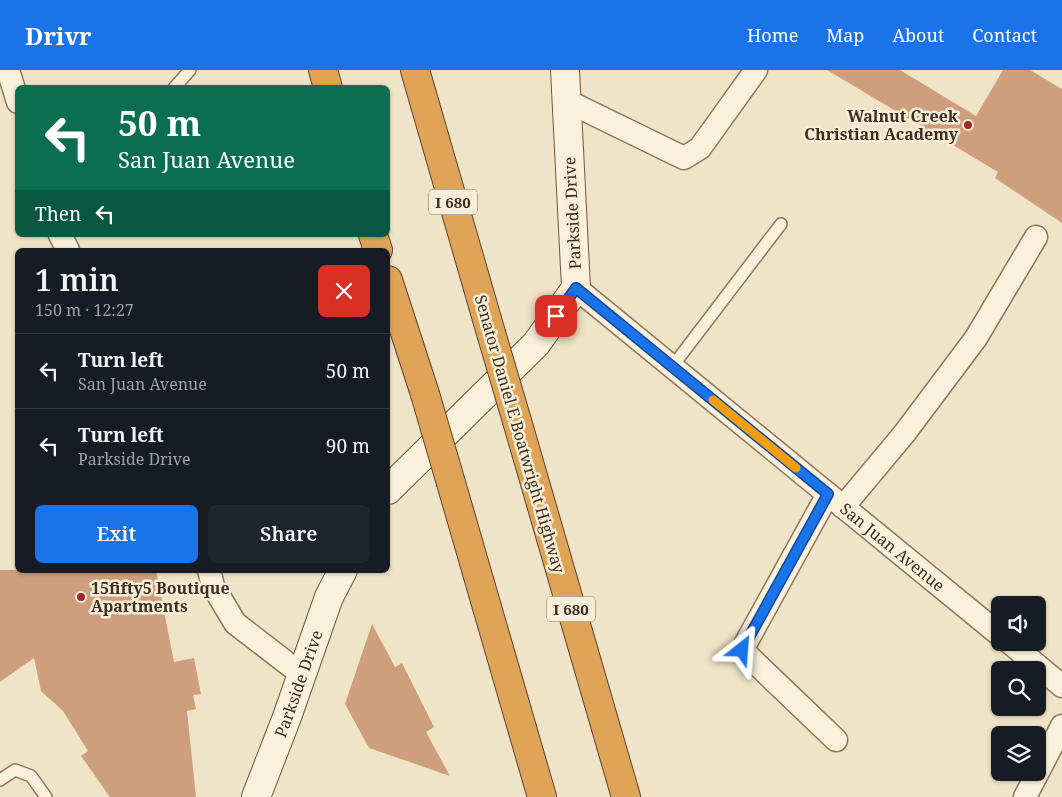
<!DOCTYPE html>
<html lang="en">
<head>
<meta charset="utf-8">
<style>
	body { margin:0; font-family:"Noto Serif",serif; background:#20242c; color:#f1f3f6; height:100vh; display:flex; flex-direction:column; font-size:19px; white-space:nowrap }
	* { box-sizing:border-box; margin:0 }
	p { font-size:16px; color:#9ea1a6 }
	.icon { flex:none; width:28px; height:28px; fill:none; stroke:currentColor; stroke-width:2; stroke-linecap:round; stroke-linejoin:round }
	.map { position:relative; flex:1; overflow:hidden }
	.details { position:absolute; left:15px; top:178px; width:375px; height:325px; display:flex; flex-direction:column; background:#171b24; border-radius:8px; box-shadow:0 1px 4px #0004 }
	.details>* { flex:none }
	.banner { position:absolute; left:15px; top:15px; width:375px; height:152px; border-radius:8px; box-shadow:0 1px 4px #0004; background:#0b6e4f; color:#fff; overflow:hidden }
	.tools { position:absolute; left:991px; top:526px; display:grid; gap:10px }
	.tools a { display:grid; place-items:center; width:55px; height:55px; border-radius:8px; background:#171b24; box-shadow:0 1px 4px #0004; font-size:25px }
	.pin { position:absolute; display:grid; place-items:center; width:42px; height:42px; color:#fff; margin:-21px; border-radius:10px; box-shadow:0 2px 8px #0006 }
	.me { position:absolute; width:55px; margin:-28px; rotate:28deg; stroke-linejoin:round; filter:drop-shadow(0 0 4px #0008) }
	.turn { display:flex; align-items:center; gap:18px; height:105px; padding:0 20px; font-size:22px }
	.turn .icon { width:65px; height:65px; stroke-width:2.5 }
	.turn b { display:block; font-size:35px; line-height:42px }
	.then { display:flex; align-items:center; height:48px; padding:0 20px; background:#0003; gap:10px; font-size:19px }
	.round { display:grid; place-items:center; flex:none; width:52px; height:52px; border-radius:8px; background:#20242c }
	.overview { display:flex; align-items:center; justify-content:space-between; height:85px; padding:0 20px }
	h1 { font-size:30px; font-weight:600; line-height:38px }
	.button { display:flex; gap:10px; margin-top:auto; padding:10px 20px }
	.button a { flex:1; height:58px; border-radius:8px; background:#1a73e8; color:#fff; font-size:20px; font-weight:600; line-height:58px; text-align:center }
	.button a+a { background:#20242c; color:#f1f3f6 }
	ul { padding:0; list-style:none }
	li { display:flex; align-items:center; gap:15px; height:75px; padding:0 20px; border-top:1px solid #363941 }
	li div { flex:1 }
	li b { display:block; font-size:19px }
	li em { font-style:normal }
	header { display:flex; align-items:center; gap:30px; box-sizing:border-box; height:70px; padding:0 25px; background:#1a73e8; color:#fff }
	header strong { font-size:24px }
	nav { display:flex; gap:28px; margin-inline-start:auto; font-size:18px }
	.map>svg:first-child { display:block }
</style>
</head>
<body>
<header>
<strong>Drivr</strong>
<nav><a>Home</a><a>Map</a><a>About</a><a>Contact</a></nav>
</header>
<div class="map">
<svg width="1062" height="727" viewBox="0 0 1062 727">
	<rect width="100%" height="100%" fill="#f0e4c8"/>
	<!-- building -->
	<g fill="#cf9f7d">
		<path d="M827,0H900L976,46L1003,0H1030L1062,19V153L995,108L998,102Z"/>
		<path d="M0,500H156L174,592L194,588L201,624L193,625L196,639L187,641L196,727H110L81,686L88,681L63,641L41,621L34,588L0,612Z"/>
		<path d="M372,554L395,597L402,593L434,657L426,662L450,706L369,678L345,634Z"/>
	</g>
	<g fill="none" stroke-linecap="round" stroke-linejoin="round">
		<defs>
			<g id="lane">
				<path d="M174,18L190,0"/>
				<path d="M672,297L781,154"/>
				<path d="M0,710L15,700L31,706L46,727"/>
			</g>
			<g id="street">
				<path d="M8,0L18,32"/>
				<path d="M567,31L684,88L700,78L756,0"/>
				<path d="M60,165L68,180"/>
				<path id="s1" d="M576,218L1000,565"/>
				<path d="M828,424L742,580L836,670"/>
				<path d="M843,437L904,364L976,268L1036,167"/>
				<path d="M209,500L213,516L235,553L301,604"/>
				<path d="M1009,572L1062,616"/>
				<path d="M1025,727L1062,656"/>
			</g>
			<g id="secondary">
				<path d="M388,420L536,274L576,218L565,0"/>
				<path id="s2" d="M256,727L287,647L329,527L343,500"/>
			</g>
			<g id="highway">
				<path d="M323,0L328,18"/>
				<path d="M415,0L491,263"/>
				<path d="M373,165L378,180"/>
				<path d="M388,210L425,324"/>
				<path d="M517,351L626,727"/>
				<path d="M451,413L542,727"/>
			</g>
		</defs>
		<!-- lane casing -->
		<use href="#lane" stroke="#8d765c" stroke-width="14"/>
		<!-- street casing -->
		<use href="#street" stroke="#8d765c" stroke-width="25"/>
		<!-- secondary casing -->
		<use href="#secondary" stroke="#6f573f" stroke-width="30"/>
		<!-- highway casing -->
		<use href="#highway" stroke="#5b4430" stroke-width="30"/>
		<!-- lane -->
		<use href="#lane" stroke="#faf1dc" stroke-width="11"/>
		<!-- street -->
		<use href="#street" stroke="#faf1dc" stroke-width="22"/>
		<!-- secondary -->
		<use href="#secondary" stroke="#faf1dc" stroke-width="28"/>
		<!-- highway -->
		<use href="#highway" stroke="#e0a458" stroke-width="28"/>
		<defs>
			<g id="highway-bridge">
				<path d="M491,263L517,351"/>
				<path d="M425,324L451,413"/>
			</g>
		</defs>
		<!-- highway-bridge casing -->
		<use href="#highway-bridge" stroke="#5b4430" stroke-width="30" stroke-linecap="butt"/>
		<!-- highway-bridge -->
		<use href="#highway-bridge" stroke="#e0a458" stroke-width="28"/>
	</g>
	<g fill="none" stroke-linecap="round" stroke-linejoin="round">
		<defs>
			<path id="route" d="M556,246L576,218L828,424L742,580"/>
		</defs>
		<!-- route casing -->
		<use href="#route" stroke="#114b97" stroke-width="12"/>
		<!-- route -->
		<use href="#route" stroke="#1a73e8" stroke-width="9"/>
		<!-- slow -->
		<path stroke="#f59e0b" stroke-width="9" d="M713,330L796,398"/>
	</g>
	<!-- markers -->
	<g fill="#9e2a2b" stroke="#f7eed8" stroke-width="2">
		<circle cx="968" cy="55" r="5"/>
		<circle cx="81" cy="527" r="5"/>
	</g>
	<g text-anchor="middle" dominant-baseline="central" stroke-width="5" stroke-linejoin="round" paint-order="stroke">
		<!-- shield labels -->
		<g fill="#f7eed8" stroke="#756857" stroke-width="1">
			<rect x="429" y="119.5" width="48" height="25" rx="4"/>
			<rect x="547" y="526.5" width="48" height="25" rx="4"/>
		</g>
		<g font-size="15" font-weight="bold" fill="#3d2e20">
			<text x="453" y="132">I 680</text>
			<text x="571" y="539">I 680</text>
		</g>
		<!-- poi labels -->
		<g font-size="16" font-weight="bold" fill="#3d2e20" stroke="#f7eed8" text-anchor="end">
			<text x="958" y="46">Walnut Creek<tspan x="958" dy="18">Christian Academy</tspan></text>
			<text x="91" y="518" text-anchor="start">15fifty5 Boutique<tspan x="91" dy="18">Apartments</tspan></text>
		</g>
		<!-- street labels -->
		<g font-size="16" fill="#3d2e20" stroke="#f7eed8">
			<text transform="translate(572 143) rotate(-93)">Parkside Drive</text>
			<text transform="translate(520 364) rotate(74)">Senator Daniel E Boatwright Highway</text>
			<text stroke="none"><textPath href="#s1" startOffset="409">San Juan Avenue</textPath></text>
			<text stroke="none"><textPath href="#s2" startOffset="121">Parkside Drive</textPath></text>
		</g>
	</g>
</svg>
<div class="tools">
<a><svg class="icon" aria-label="sound" viewBox="0 0 24 24"><path d="M4 9h4l5-4v14l-5-4H4zM17 9q2 3 0 6"/></svg></a>
<a><svg class="icon" aria-label="search" viewBox="0 0 24 24"><circle cx="10" cy="10" r="6"/><path d="M15 15l6 6"/></svg></a>
<a><svg class="icon" aria-label="layers" viewBox="0 0 24 24"><path d="M12 4l9 5-9 5-9-5zM3 14l9 5 9-5"/></svg></a>
</div>
<div class="pin" style="left:556px;top:246px;background:#d93025"><svg class="icon" aria-label="arrive" viewBox="0 0 24 24"><path d="M6 21V4h12l-3 4 3 4H6"/></svg></div>
<svg class="me" style="left:742px;top:580px" viewBox="-20 -20 40 40"><path d="M0-17L14 15 0 8-14 15z" fill="#1a73e8" stroke="#fff" stroke-width="4"/></svg>
<div class="banner">
<div class="turn"><svg class="icon" aria-label="left" viewBox="0 0 24 24"><path d="M17 20v-9H6M10 6l-5 5 5 5"/></svg><div><b>50 m</b>San Juan Avenue</div></div>
<div class="then">Then<svg class="icon" aria-label="left" viewBox="0 0 24 24"><path d="M17 20v-9H6M10 6l-5 5 5 5"/></svg></div>
</div>
<section class="details">
<div class="overview"><div><h1>1 min</h1><p>150 m · 12:27</p></div><a class="round" style="background:#d93025;color:#fff"><svg class="icon" aria-label="close" viewBox="0 0 24 24"><path d="M6 6l12 12M18 6L6 18"/></svg></a></div>
<ul>
<li><svg class="icon" aria-label="left" viewBox="0 0 24 24"><path d="M17 20v-9H6M10 6l-5 5 5 5"/></svg><div><b>Turn left</b><p>San Juan Avenue</p></div><em>50 m</em></li>
<li><svg class="icon" aria-label="left" viewBox="0 0 24 24"><path d="M17 20v-9H6M10 6l-5 5 5 5"/></svg><div><b>Turn left</b><p>Parkside Drive</p></div><em>90 m</em></li>
</ul>
<div class="button"><a>Exit</a><a>Share</a></div>
</section>
</div>
</body>
</html>
